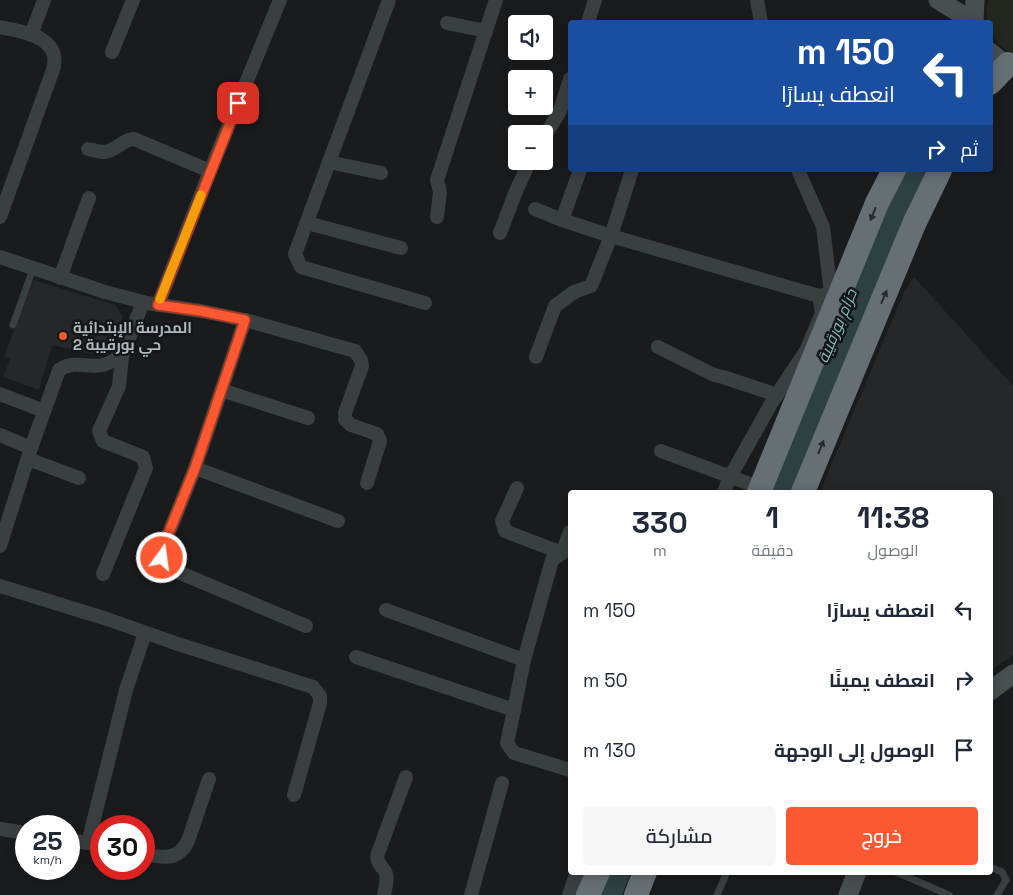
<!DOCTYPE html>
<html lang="ar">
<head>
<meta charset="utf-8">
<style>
	body { margin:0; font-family:"Space Grotesk",Cairo,sans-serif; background:#f6f6f7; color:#1f2937; direction:rtl; height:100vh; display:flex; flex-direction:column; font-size:19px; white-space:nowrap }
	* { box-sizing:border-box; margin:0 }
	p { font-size:16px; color:#747a83 }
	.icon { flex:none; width:28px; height:28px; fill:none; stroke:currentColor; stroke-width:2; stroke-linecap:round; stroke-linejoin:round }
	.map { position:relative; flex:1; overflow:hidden; direction:ltr }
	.details { position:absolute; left:568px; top:490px; width:425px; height:385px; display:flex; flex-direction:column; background:#fff; border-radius:5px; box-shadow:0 2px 12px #0003; direction:rtl }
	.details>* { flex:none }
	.hud { position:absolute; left:568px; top:20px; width:425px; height:152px; border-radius:5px; box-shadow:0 2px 12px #0003; direction:rtl; background:#1a4fa0; color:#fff; overflow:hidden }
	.fabs { position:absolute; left:508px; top:15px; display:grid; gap:10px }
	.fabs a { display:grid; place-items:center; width:45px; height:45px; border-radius:5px; background:#fff; box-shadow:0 2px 12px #0003; font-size:25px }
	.speed { position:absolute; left:15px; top:815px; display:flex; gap:10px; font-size:25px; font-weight:700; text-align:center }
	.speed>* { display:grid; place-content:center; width:65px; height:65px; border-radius:50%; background:#fff; box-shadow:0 2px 12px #0003; line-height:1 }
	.speed small { font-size:12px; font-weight:400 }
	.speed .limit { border:8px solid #d22; background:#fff; color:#111 }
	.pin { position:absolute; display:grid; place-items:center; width:42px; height:42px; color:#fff; margin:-21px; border-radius:10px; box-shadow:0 2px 8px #0006 }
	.me { position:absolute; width:55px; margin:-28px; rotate:14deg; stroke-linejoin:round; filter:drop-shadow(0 0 4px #0008) }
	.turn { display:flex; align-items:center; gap:18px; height:105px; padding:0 15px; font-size:22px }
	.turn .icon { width:65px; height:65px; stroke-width:2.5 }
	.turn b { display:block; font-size:35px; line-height:42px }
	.then { display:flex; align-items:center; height:48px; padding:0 15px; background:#0003; gap:10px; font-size:19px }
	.eta { display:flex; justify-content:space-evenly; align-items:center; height:85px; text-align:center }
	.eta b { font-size:30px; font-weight:600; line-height:35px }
	.action { display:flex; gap:10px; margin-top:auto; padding:10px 15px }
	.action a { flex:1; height:58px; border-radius:5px; background:#fc5932; color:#fff; font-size:20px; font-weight:600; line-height:58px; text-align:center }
	.action a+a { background:#f6f6f7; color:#1f2937 }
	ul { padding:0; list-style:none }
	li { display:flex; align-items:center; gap:15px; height:70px; padding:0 15px }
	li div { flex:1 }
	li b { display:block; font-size:19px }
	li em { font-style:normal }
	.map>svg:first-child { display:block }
</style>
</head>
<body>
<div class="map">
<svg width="1013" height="895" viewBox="0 0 1013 895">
	<rect width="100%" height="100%" fill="#1a1b1c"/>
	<!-- built -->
	<g fill="#252729">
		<path d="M914,277L1013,386V655L990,671V492H820L904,292Z"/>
		<path d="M34,280L115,305L123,317L113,342L92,354L52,345L39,390L3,377L10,359L4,356Z"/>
	</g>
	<!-- green -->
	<path fill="#22281f" d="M989,0H1013V53C1000,48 990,37 990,22H988C986,16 986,7 989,0Z"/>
	<!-- water -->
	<g fill="#2e4141">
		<path d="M903,170H926L791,492H768Z"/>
		<path d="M608,873H631L622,895H598Z"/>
	</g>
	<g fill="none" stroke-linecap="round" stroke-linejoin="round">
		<!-- lane -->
		<g stroke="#3a3f41" stroke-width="7">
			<path d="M13,325L33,269"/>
			<path d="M990,867L1002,872L1006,880L997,895"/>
			<path d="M896,872L949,895"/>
			<path d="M717,895L727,872"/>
		</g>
		<!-- street -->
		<g stroke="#3a3f41" stroke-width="14">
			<path d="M389,0L295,254L301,267L425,303"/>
			<path d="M757,0L761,22"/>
			<path d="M588,22L595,0"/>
			<path d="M447,23L486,31"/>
			<path d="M0,27C18,31 48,34 54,55C55,58 54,63 54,67L0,217"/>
			<path d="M31,35L44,0"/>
			<path d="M112,52L133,0"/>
			<path d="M544,137L560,111L570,79"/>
			<path d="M88,149C93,150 99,152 104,152C116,151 123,139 134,139L210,171"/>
			<path d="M329,162L381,173"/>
			<path d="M632,170L611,236L819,296L831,293L839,296"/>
			<path d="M798,170L823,227L831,293"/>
			<path d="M535,209L562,220"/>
			<path d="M437,217L440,192L437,180L496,0"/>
			<path d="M307,223L401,248"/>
			<path d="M500,233L516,191L530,161"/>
			<path d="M0,257L105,292L147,303L201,311L245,320L355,351L361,360L362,366L345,413V419L351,425L377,434L380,441L367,483"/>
			<path d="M60,278L89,198"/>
			<path d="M158,305L210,171L280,0"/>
			<path d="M245,320L195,468L161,552C162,560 165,564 171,569L306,626"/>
			<path d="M658,347L714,375L723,377L777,395"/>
			<path d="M536,357L555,306L574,292L591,286L611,236L562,220L580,170"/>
			<path d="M221,390L308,418"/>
			<path d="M0,394L44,411"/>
			<path d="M0,435L31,448"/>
			<path d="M661,451L761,488"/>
			<path d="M28,459L79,478"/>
			<path d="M195,468L338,521"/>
			<path d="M517,488L502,521L505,531L562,553"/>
			<path d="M724,492L730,477L772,402L806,351L822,313L819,296"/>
			<path d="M0,546L31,448L59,370C73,360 88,368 103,365C110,363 116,359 122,356L143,302"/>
			<path d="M103,574L146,468L143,457L103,441L99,431L119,386L122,356"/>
			<path d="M0,586L107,619L175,643L313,687L320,696V703L294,795"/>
			<path d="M386,610L524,660"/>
			<path d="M356,657L514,710L524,660L552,560L562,553L570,532"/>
			<path d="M514,710L507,743L514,753L570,770"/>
			<path d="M0,829L26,833"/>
			<path d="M69,840L101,845"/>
			<path d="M88,843L126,690L145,633"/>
			<path d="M144,854C163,858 178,861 188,841L209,779"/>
			<path d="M384,895C385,889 388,880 386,874C384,867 377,865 377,856L406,777"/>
			<path d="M471,895L502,783"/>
			<path d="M569,895L577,872"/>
		</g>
		<!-- secondary -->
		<g stroke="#484f51" stroke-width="19">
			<path d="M938,0L974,22"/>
			<path d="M974,22L975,0"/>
			<path d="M990,52L1002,62L1013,66"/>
			<path d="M990,691L1013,674"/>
			<path d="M848,895L857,872"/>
		</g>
		<!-- highway -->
		<g stroke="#666f73" stroke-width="24">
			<path d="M990,83L1008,64"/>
			<path d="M759,492L877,203L894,170"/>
			<path d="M803,492L914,224L940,170"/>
			<path d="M588,895L598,872"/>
			<path d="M636,895L645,872"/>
		</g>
	</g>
	<!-- one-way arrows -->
	<defs><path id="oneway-solid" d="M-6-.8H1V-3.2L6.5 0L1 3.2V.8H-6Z" transform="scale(1.25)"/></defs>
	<g fill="#282c2e">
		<use href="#oneway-solid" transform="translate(873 214) rotate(112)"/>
		<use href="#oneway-solid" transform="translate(884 297) rotate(-67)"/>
		<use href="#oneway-solid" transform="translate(821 447) rotate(-68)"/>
	</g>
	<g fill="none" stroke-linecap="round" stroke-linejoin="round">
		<defs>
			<path id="route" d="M162,558L161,552L195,468L245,320L201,311L158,305L238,103"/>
		</defs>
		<!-- route casing -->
		<use href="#route" stroke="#a43a20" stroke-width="12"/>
		<!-- route -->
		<use href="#route" stroke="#fc5932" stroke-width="9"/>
		<!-- slow -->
		<path stroke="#f59e0b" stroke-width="9" d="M160,299L201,195"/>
	</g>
	<!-- markers -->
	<circle fill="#fc5932" stroke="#141617" stroke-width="2" cx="63" cy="336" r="5"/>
	<g text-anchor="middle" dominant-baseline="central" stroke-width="5" stroke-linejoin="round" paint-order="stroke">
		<!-- poi labels -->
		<g font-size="15" font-weight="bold" fill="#abb8bc" stroke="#141617" text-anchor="start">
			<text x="73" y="327">المدرسة الإبتدائية<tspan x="73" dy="17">حي بورقيبة 2</tspan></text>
		</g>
		<!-- water labels -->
		<g font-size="16" font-style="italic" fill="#81b8b8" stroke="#141617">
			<text transform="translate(837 326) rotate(-67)">حزام بورقيبة</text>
		</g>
	</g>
</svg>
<div class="fabs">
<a><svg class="icon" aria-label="sound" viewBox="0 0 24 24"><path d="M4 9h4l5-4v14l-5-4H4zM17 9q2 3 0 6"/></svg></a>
<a>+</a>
<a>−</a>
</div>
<div class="speed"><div>25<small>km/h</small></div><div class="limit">30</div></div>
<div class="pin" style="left:238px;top:103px;background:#d93025"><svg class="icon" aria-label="arrive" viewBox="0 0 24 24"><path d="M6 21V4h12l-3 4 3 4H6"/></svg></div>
<svg class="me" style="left:162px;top:558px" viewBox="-20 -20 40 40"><circle r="17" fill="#fc5932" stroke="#fff" stroke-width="3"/><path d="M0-11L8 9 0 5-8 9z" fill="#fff"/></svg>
<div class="hud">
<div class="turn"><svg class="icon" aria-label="left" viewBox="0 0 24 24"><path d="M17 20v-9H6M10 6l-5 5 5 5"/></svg><div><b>150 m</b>انعطف يسارًا</div></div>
<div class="then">ثم<svg class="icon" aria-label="right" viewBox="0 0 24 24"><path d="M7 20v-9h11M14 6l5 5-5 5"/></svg></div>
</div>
<section class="details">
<div class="eta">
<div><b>11:38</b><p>الوصول</p></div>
<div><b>1</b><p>دقيقة</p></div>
<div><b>330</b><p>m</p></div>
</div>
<ul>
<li><svg class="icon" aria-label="left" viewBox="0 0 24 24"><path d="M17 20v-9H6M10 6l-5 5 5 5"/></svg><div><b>انعطف يسارًا</b></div><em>150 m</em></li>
<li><svg class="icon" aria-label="right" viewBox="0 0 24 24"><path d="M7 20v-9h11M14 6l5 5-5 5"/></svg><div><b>انعطف يمينًا</b></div><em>50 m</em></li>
<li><svg class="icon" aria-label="arrive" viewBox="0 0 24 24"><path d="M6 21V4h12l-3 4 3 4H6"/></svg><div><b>الوصول إلى الوجهة</b></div><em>130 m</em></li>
</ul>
<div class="action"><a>خروج</a><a>مشاركة</a></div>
</section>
</div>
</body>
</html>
